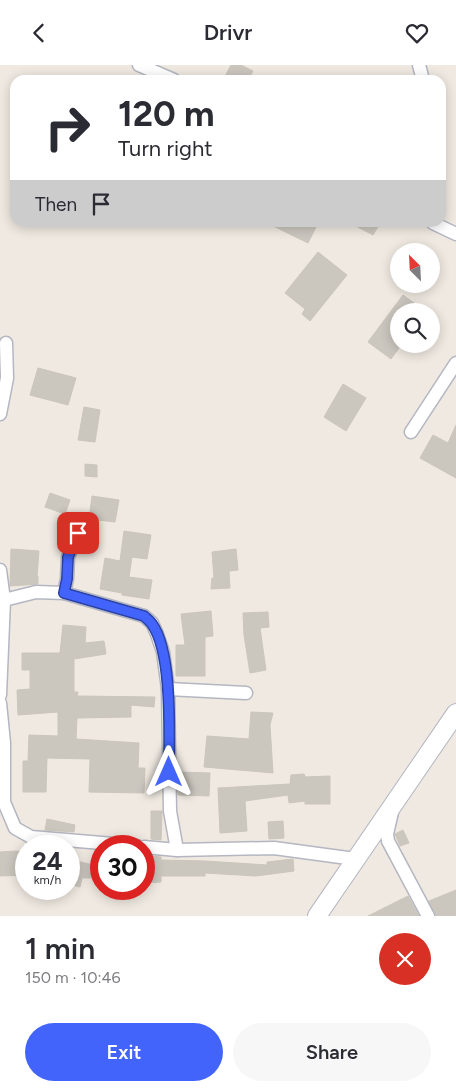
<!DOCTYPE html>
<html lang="en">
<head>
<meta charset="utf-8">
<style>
	body { margin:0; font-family:Figtree,sans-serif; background:#f7f7f7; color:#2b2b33; height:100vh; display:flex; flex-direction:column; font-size:19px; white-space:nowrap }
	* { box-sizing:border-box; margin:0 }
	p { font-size:16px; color:#7c7c81 }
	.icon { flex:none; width:28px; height:28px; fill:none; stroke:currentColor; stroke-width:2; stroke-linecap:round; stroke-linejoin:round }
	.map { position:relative; height:851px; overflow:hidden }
	.panel { display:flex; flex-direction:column; background:#fff; flex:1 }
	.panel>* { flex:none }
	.hud { position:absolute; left:10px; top:10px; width:436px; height:152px; border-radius:15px; box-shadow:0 2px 12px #0003; background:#fff; color:#2b2b33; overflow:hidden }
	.needle { width:32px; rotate:336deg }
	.controls { position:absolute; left:390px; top:178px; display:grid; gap:10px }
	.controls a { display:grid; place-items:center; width:50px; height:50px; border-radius:50%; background:#fff; box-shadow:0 2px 12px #0003; font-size:25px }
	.speed { position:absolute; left:15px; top:770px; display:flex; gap:10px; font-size:25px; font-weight:700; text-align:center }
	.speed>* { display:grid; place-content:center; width:65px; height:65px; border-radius:50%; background:#fff; box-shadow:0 2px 12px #0003; line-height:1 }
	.speed small { font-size:12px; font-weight:400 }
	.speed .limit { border:8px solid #d22; background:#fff; color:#111 }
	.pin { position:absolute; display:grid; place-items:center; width:42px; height:42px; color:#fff; margin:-21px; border-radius:10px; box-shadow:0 2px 8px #0006 }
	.me { position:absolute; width:55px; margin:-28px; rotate:0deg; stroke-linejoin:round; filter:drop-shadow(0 0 4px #0008) }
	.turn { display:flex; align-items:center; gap:18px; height:105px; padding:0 25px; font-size:22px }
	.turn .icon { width:65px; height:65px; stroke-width:2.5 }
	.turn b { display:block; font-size:35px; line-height:42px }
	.then { display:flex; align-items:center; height:48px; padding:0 25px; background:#0003; gap:10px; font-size:19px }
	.round { display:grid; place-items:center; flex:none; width:52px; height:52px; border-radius:26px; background:#f7f7f7 }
	.head { display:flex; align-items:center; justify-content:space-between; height:85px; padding:0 25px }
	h1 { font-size:30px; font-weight:600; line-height:38px }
	.button { display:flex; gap:10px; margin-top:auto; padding:10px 25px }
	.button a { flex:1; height:58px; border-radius:30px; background:#4264fb; color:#fff; font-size:20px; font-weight:600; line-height:58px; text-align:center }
	.button a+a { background:#f7f7f7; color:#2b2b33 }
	header { display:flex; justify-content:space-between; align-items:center; height:65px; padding:0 25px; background:#fff; font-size:22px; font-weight:600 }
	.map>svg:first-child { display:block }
</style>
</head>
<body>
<header><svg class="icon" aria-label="back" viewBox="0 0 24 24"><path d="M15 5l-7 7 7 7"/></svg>Drivr<svg class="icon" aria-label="heart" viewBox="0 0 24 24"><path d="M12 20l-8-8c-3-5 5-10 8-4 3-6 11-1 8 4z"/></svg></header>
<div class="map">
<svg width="456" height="851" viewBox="0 0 456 851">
	<rect width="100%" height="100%" fill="#efe9e1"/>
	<!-- building -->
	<g fill="#cbc7bf" stroke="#cbc5ba">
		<path d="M231,0H241L253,6L248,15H223Z"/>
		<path d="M267,158H318L308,178Z"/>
		<path d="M350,158H380L373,170Z"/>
		<path d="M318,187L347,210L310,256L302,249L305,244L285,228Z"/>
		<path d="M403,230L425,246H399V283L391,294L368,277Z"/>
		<path d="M38,303L76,313L68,340L30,330Z"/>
		<path d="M343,319L366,333L346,366L324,352Z"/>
		<path d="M84,342L100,345L95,377L78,375Z"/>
		<path d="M456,360V413L420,393L433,370L448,378Z"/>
		<path d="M85,399L97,400V412L85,411Z"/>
		<path d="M50,428L70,435L65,449L45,442Z"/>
		<path d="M92,431L119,435L115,457L89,454Z"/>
		<path d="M124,466L151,470L147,494L132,492L129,512L152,515L149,534L122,530V528L100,524L105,493L120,496Z"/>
		<path d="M11,484L39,486L37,511H38V519L10,521Z"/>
		<path d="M236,484L238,505L229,506L230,523L211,524L212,513H214L212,487Z"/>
		<path d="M211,546L213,571L205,572V611H176V580H185L181,549Z"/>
		<path d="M268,547L269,562L260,563L266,605L250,608L244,570L243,548Z"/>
		<path d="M63,560L86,562L85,578L104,576L106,589L74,594V627H78L77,631L155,632L154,642L131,640V652L77,653L76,674L139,678L138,703H145L144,728L89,727L90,694L47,693L46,727H23V696H28L29,670L58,671V647L18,650L17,625L30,624V605H22V588H60Z"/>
		<path d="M251,647L273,648L270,660L273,708L204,702L207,671L249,674Z"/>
		<path d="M177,707L210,708L209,731L178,730Z"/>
		<path d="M304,709L305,712L330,711V739H305V736L289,738L288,730L245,736L247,766L220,768L218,723L290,719L291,710Z"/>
		<path d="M151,746H162L161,775L151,774Z"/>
		<path d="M47,754L75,760L74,767L45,765Z"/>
		<path d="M283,756L284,773L269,774L268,757Z"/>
		<path d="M403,765L409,778L400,781L395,769Z"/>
		<path d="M16,786L26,787V810L0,811V787Z"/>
		<path d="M151,791L161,792V795L205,796L267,800V797L293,794L294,806L256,811L205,808V811H161V817L145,818V792Z"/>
		<path d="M69,794L101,802V813H82L80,822L69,819Z"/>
		<path d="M456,825V851H436L429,836Z"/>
		<path d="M408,831L419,851H368Z"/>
	</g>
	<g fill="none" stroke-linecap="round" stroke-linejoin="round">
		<defs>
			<g id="street">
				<path d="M139,0L174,15"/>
				<path d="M419,0L423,15"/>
				<path d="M433,158L456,169"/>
				<path d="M0,349L7,313L6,278"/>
				<path d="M411,367L456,298"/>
				<path d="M0,505L4,535L0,630"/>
				<path d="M64,528L67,514L68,492L82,459"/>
				<path d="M4,535L36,527L64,528L144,551L152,558L157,569L163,587L168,624L170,746L177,785"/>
				<path d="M168,624L246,628"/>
				<path d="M0,638L4,678V737L15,763L31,772L137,781"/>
				<path d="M392,747L387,769L388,776L428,851"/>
				<path d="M144,782L177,785L274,783L355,794"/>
			</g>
			<path id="secondary" d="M317,851L456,648"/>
		</defs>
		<!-- street casing -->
		<use href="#street" stroke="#b4b7c1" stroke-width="15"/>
		<!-- secondary casing -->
		<use href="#secondary" stroke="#b4b7c1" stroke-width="20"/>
		<!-- street -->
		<use href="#street" stroke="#fff" stroke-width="12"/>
		<!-- secondary -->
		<use href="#secondary" stroke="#fff" stroke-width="18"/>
	</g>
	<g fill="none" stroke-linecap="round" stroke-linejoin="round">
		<defs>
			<path id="route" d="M78,468L68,492L67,514L64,528L144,551C146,553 150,556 152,559C173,588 169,671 169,707"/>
		</defs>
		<!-- route casing -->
		<use href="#route" stroke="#2b41a3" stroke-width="12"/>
		<!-- route -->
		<use href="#route" stroke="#4264fb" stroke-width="9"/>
	</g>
</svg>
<div class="controls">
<a><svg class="needle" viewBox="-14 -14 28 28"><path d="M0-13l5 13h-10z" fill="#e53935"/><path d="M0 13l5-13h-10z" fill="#7c7c81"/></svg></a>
<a><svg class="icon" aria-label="search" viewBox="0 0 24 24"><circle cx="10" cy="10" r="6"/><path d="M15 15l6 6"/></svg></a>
</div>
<div class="speed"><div>24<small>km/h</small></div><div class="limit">30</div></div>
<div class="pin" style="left:78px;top:468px;background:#d93025"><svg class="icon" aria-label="arrive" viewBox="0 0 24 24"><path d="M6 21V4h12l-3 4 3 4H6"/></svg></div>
<svg class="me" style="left:169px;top:707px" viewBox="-20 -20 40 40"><path d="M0-17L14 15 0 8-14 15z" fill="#4264fb" stroke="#fff" stroke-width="4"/></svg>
<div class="hud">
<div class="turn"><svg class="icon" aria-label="right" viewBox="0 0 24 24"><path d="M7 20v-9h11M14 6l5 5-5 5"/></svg><div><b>120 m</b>Turn right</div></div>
<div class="then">Then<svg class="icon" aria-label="arrive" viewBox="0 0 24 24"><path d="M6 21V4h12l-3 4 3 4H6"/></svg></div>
</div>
</div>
<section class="panel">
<div class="head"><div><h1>1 min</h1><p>150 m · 10:46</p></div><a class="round" style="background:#d93025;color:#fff"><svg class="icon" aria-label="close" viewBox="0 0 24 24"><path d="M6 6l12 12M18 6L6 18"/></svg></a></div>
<div class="button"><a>Exit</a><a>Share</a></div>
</section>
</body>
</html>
